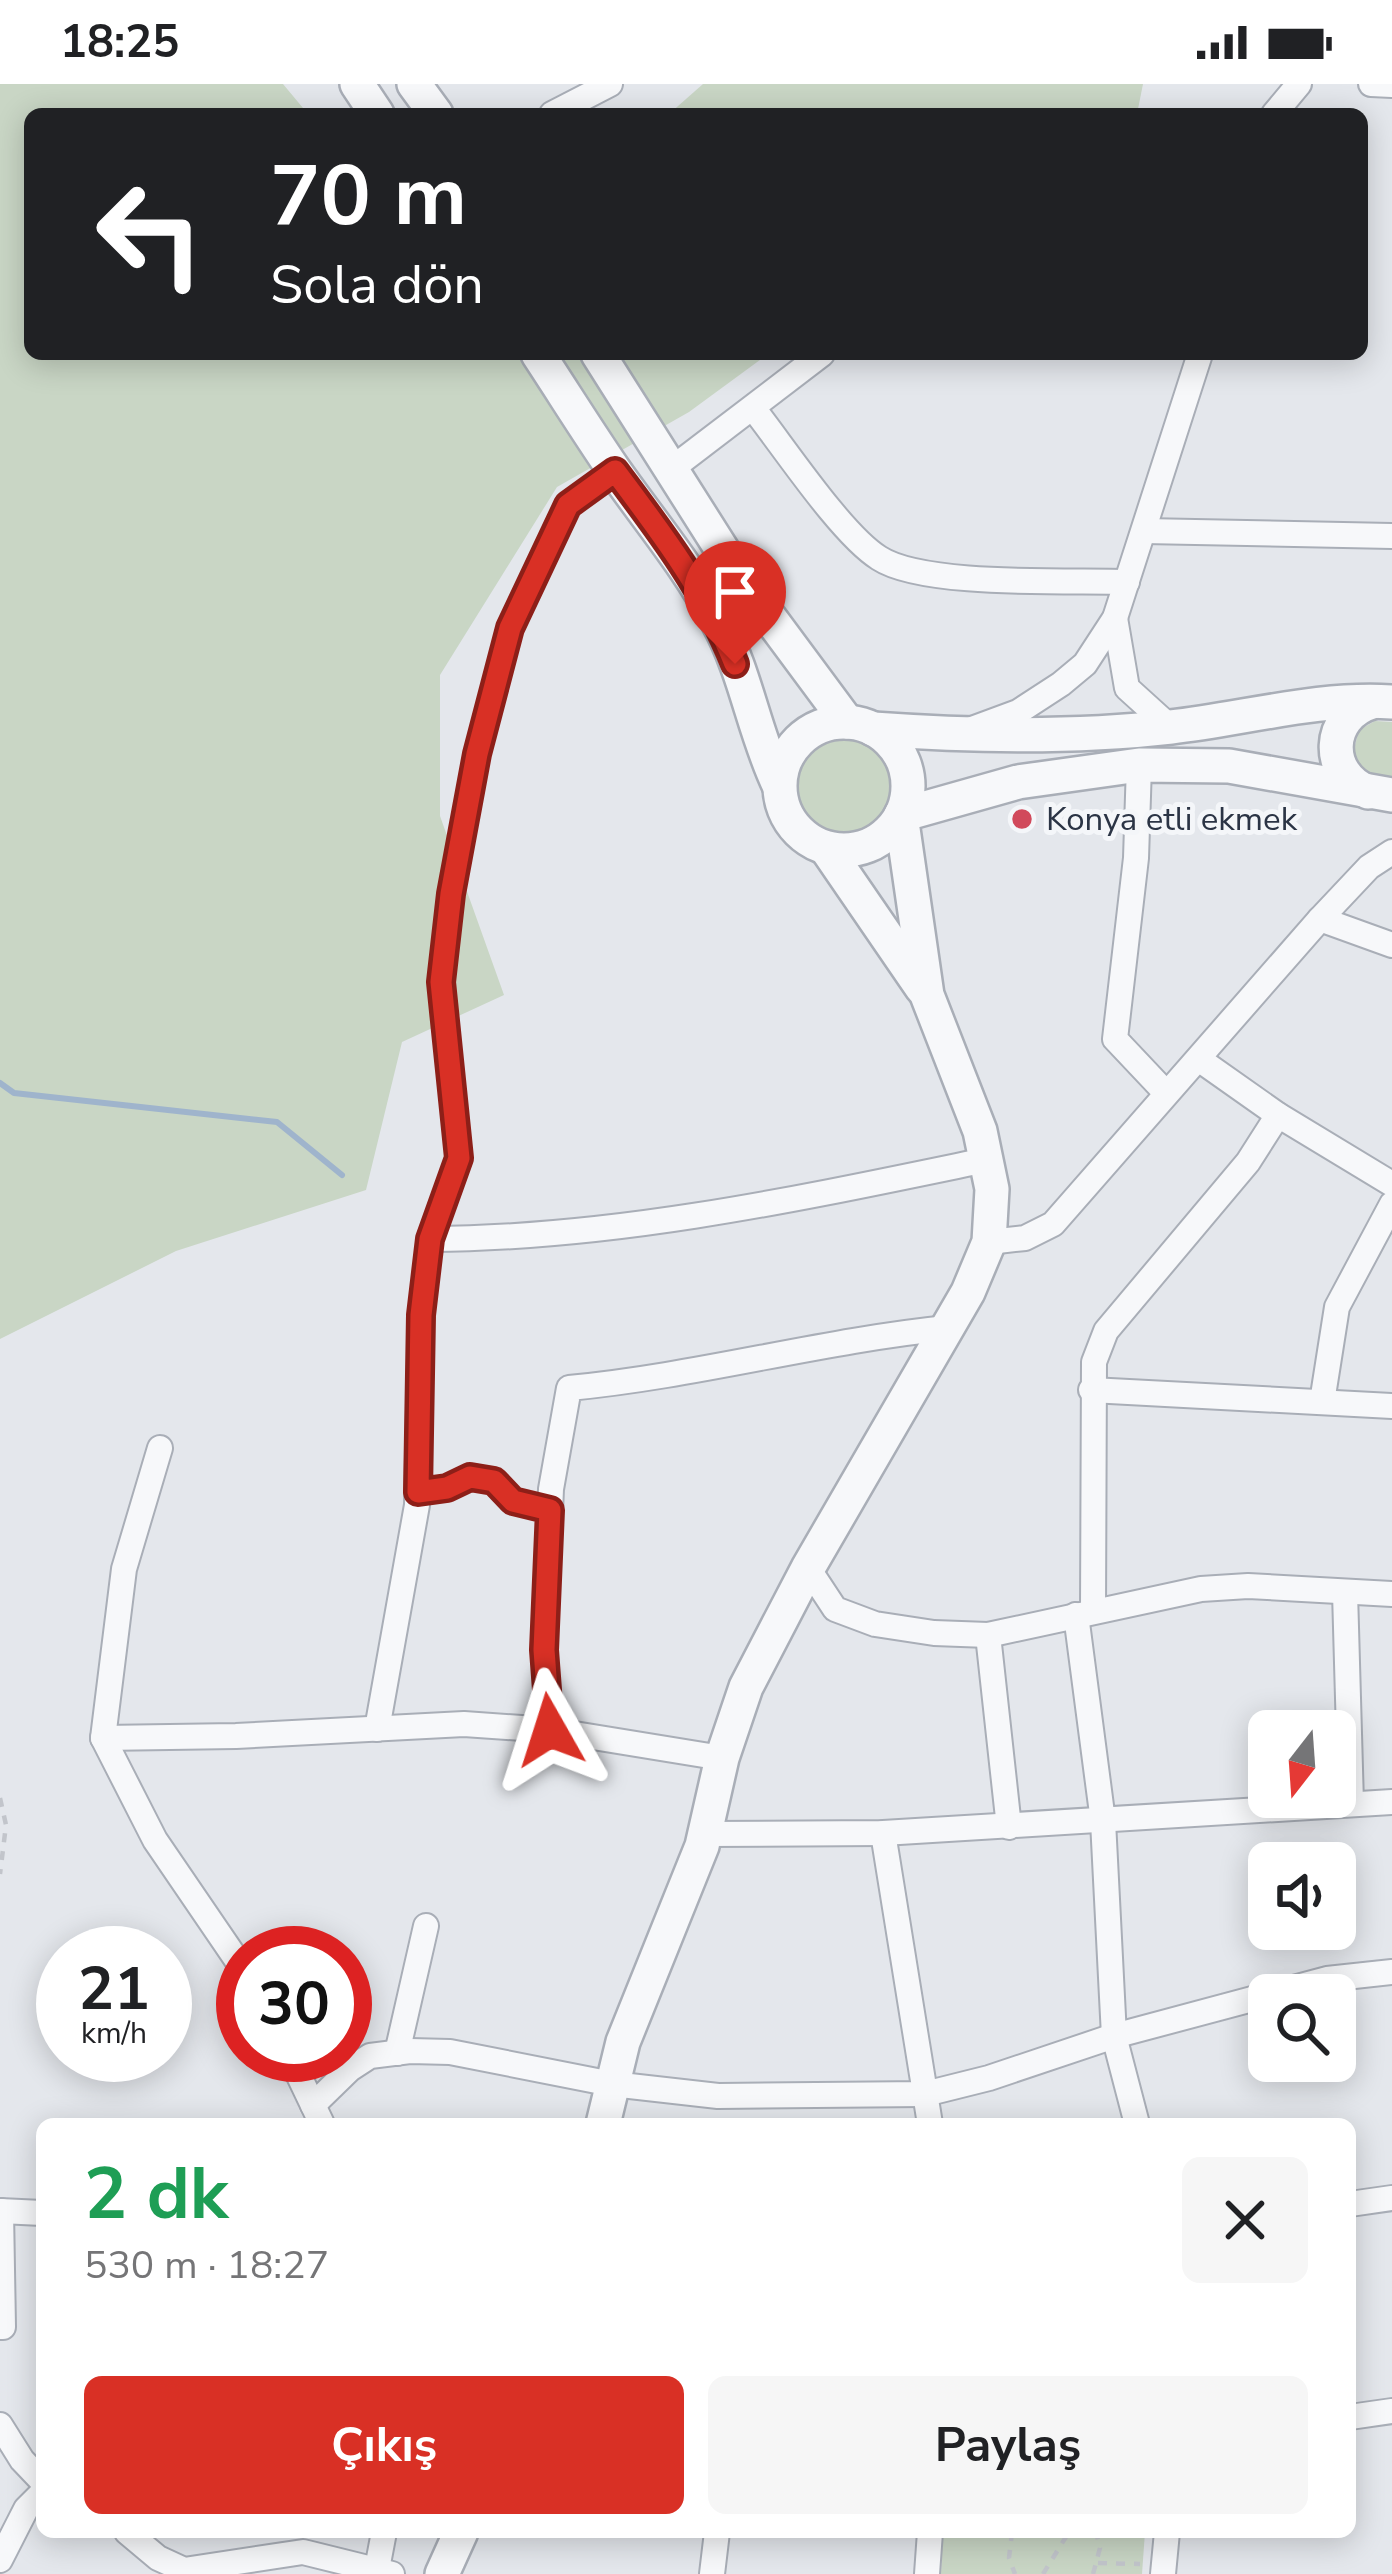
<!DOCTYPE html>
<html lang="tr">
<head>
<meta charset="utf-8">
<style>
	body { margin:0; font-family:"Nunito Sans",sans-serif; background:#f6f6f6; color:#202124; height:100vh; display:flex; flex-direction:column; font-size:45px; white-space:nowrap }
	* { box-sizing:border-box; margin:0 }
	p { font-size:39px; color:#757577 }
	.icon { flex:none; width:66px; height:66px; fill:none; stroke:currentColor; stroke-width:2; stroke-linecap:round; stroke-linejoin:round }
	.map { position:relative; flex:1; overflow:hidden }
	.drawer { position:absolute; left:36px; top:2034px; width:1320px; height:420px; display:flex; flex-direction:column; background:#fff; border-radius:18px; box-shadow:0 6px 30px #0003 }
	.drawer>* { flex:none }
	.banner { position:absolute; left:24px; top:24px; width:1344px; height:252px; border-radius:18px; box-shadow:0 6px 30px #0003; background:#202124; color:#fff; overflow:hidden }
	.needle { width:78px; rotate:197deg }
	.controls { position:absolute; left:1248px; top:1626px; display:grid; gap:24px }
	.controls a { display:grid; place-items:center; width:108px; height:108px; border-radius:18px; background:#fff; box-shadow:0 6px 30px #0003; font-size:60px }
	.speed { position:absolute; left:36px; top:1842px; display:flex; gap:24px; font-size:60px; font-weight:700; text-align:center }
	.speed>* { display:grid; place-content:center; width:156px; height:156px; border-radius:50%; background:#fff; box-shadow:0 6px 30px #0003; line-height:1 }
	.speed small { font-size:30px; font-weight:400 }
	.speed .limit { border:18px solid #d22; background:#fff; color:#111 }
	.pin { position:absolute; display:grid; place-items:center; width:102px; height:102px; color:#fff; margin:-123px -51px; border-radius:50% 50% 50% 0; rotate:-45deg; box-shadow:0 0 12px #0007 }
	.pin .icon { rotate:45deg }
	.me { position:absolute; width:132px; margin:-66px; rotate:354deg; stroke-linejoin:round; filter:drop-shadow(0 0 9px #0008) }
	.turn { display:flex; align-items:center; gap:42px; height:252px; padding:0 48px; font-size:54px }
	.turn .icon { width:156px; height:156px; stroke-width:2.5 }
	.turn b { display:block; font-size:84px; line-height:102px }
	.round { display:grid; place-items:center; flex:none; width:126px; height:126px; border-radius:18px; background:#f6f6f6 }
	.summary { display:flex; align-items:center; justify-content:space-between; height:204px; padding:0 48px }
	h1 { font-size:72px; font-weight:700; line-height:90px; color:#1e9e55 }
	.primary-button { display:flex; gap:24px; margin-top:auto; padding:24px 48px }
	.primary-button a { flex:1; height:138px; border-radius:18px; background:#d93025; color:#fff; font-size:48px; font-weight:700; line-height:138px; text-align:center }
	.primary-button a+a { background:#f6f6f6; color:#202124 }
	.status { display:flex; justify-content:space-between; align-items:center; height:84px; padding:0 60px; background:#fff; direction:ltr }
	.status svg { height:33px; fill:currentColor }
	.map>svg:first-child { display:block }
</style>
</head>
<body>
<div class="status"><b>18:25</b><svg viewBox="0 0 49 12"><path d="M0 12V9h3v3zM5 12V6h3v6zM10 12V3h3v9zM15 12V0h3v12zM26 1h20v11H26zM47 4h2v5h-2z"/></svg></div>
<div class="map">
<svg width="1392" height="2490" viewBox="0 0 1392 2490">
	<rect width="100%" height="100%" fill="#e4e7ec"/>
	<!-- green -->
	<g fill="#c9d6c5">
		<path d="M0,0H283L308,30H30V270H768L689,328L557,403L440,591V732L504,911L402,958L366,1106L176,1167L0,1255Z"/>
		<path d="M703,0H1143L1137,30H669Z"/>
		<path d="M1375,637L1392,638V695L1362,688L1352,673L1359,646Z"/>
		<circle cx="845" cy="703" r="47"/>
		<path d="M943,2448H1145L1142,2490H941Z"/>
	</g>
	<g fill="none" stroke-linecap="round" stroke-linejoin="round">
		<!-- stream -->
		<path stroke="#9fb4cc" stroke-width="6" d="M0,999L14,1009L277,1038L342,1091"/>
		<defs>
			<g id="minor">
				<path d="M1371,0L1392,1"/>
				<path d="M552,30L610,0"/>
				<path d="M1274,30L1299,0"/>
				<path d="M753,324C783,362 841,450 879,474C923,503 1069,496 1127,498"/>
				<path d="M670,386L822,270"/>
				<path d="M1144,447L1392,452"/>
				<path d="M1115,534L1127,604L1170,643"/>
				<path d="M972,645L1018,628L1061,600L1085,580L1115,534L1200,270"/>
				<path d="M1139,681L1136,774L1115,955L1166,1009"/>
				<path d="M1320,835L1392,861"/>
				<path d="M1200,976L1278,1031L1392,1100"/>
				<path d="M430,1155C619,1154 802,1114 986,1076"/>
				<path d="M989,1158L1025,1154L1053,1140L1320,835L1369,783L1392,768"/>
				<path d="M1091,1306L1392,1322"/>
				<path d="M1322,1318L1337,1223L1392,1120"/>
				<path d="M160,1364L124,1485L103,1654L155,1756L243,1885"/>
				<path d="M418,1408L447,1404L470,1393L494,1397L513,1417L550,1426"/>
				<path d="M808,1484L835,1525L875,1540L934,1549L988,1551L1201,1505L1248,1502L1392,1510"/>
				<path d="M1345,1508L1351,1720"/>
				<path d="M1093,1527L1094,1278L1106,1247L1248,1078L1278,1031"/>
				<path d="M1076,1531L1103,1737L1114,1952L1137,2040"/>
				<path d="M988,1551L1009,1743"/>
				<path d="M377,1645L417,1421L421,1231L430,1155L459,1074L441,899L451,810L477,670L510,544L568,421L615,387"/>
				<path d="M550,1646L544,1566L551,1405L569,1304C696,1292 820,1257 947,1244"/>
				<path d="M103,1654L236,1652L464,1640L550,1646L722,1674"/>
				<path d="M883,1749L930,2040"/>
				<path d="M706,1750L883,1749L1392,1718"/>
				<path d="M397,1969L426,1842"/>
				<path d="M289,1971L322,2040"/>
				<path d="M313,2021L350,1985L370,1972L410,1967L450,1968L612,2000L718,2012L925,2010L989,1994L1114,1952L1327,1895L1392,1888"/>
				<path d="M1350,2120L1392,2114"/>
				<path d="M0,2127L42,2129"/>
				<path d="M0,2243H3L1,2127"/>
				<path d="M1350,2333L1392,2327"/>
				<path d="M0,2341L22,2376L42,2397"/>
				<path d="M127,2448L158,2474L184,2486L303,2468L392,2490"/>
				<path d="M0,2476L26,2425L42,2409"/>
				<path d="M377,2485L384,2448"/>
				<path d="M712,2490L717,2448"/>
				<path d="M927,2490L930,2448"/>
				<path d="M1163,2490L1167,2448"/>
			</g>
			<g id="tertiary">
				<path d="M357,0L377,30"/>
				<path d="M414,0L436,30"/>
				<path d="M538,270C563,308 588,348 614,386C649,436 689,483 718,538C746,589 754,649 779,701"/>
				<path d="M598,270L738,491L847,638"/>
				<circle cx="844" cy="702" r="64"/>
				<path d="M873,645C971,652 1073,654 1171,643C1243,635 1318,613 1392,618"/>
				<path d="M1368,708C1324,690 1326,632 1372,618"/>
				<path d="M826,764L922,904"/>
				<path d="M603,2040L623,1958L702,1762L722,1674L746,1603L808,1484L968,1208L989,1158L992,1105L980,1047L927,911L901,731L1018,698L1139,681L1229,682L1392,711"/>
				<path d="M442,2490L461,2448"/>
			</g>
		</defs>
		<!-- minor casing -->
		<use href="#minor" stroke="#a9aeb7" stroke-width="28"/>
		<!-- tertiary casing -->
		<use href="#tertiary" stroke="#a9aeb7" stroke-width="38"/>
		<!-- path -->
		<g stroke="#c2c5cb" stroke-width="4.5" stroke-dasharray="9 9" stroke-linecap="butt">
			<path d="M0,1714L6,1741L0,1790"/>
			<path d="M1012,2448L1009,2474L1015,2490"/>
			<path d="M1098,2479L1140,2480"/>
			<path d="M1043,2490L1069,2448"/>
			<path d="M1093,2490L1100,2464L1096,2448"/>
		</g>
		<!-- minor -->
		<use href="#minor" stroke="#f7f8fa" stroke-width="24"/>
		<!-- tertiary -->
		<use href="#tertiary" stroke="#f7f8fa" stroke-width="33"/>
	</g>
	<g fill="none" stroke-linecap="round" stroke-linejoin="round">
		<defs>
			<path id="route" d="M550,1646L544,1566L550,1426L513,1417L494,1397L470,1393L447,1404L418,1408L421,1231L430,1155L459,1074L441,898L451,810L477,670L510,544L568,421L615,387C661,448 707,509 735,580"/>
		</defs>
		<!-- route casing -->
		<use href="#route" stroke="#8d1f18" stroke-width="30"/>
		<!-- route -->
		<use href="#route" stroke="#d93025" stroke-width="21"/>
	</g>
	<!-- markers -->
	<circle fill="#d1495b" stroke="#f4f6f9" stroke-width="4.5" cx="1022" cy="735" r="12"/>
	<g text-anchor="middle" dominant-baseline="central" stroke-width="10" stroke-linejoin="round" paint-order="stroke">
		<!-- poi labels -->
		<g font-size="33" fill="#2b3445" stroke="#f4f6f9" text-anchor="start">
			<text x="1046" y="735">Konya etli ekmek</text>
		</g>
	</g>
</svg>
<div class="controls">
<a><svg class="needle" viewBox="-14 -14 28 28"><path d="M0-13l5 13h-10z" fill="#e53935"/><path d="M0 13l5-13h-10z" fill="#757577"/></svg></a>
<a><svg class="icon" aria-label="sound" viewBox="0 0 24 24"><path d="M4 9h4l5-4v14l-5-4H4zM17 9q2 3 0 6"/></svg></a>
<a><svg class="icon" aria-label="search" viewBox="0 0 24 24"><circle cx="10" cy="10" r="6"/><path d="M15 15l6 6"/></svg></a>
</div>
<div class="speed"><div>21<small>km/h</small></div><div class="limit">30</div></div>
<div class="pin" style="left:735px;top:580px;background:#d93025"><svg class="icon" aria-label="arrive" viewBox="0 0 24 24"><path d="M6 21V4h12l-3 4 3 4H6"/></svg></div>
<svg class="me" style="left:550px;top:1646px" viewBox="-20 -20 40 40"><path d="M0-17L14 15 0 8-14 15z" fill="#d93025" stroke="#fff" stroke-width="4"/></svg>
<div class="banner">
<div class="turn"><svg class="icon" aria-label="left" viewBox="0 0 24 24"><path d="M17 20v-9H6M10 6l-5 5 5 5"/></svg><div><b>70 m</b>Sola dön</div></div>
</div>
<section class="drawer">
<div class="summary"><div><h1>2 dk</h1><p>530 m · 18:27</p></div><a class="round"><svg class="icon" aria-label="close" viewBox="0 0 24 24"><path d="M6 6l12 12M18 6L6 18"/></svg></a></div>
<div class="primary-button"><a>Çıkış</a><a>Paylaş</a></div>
</section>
</div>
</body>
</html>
